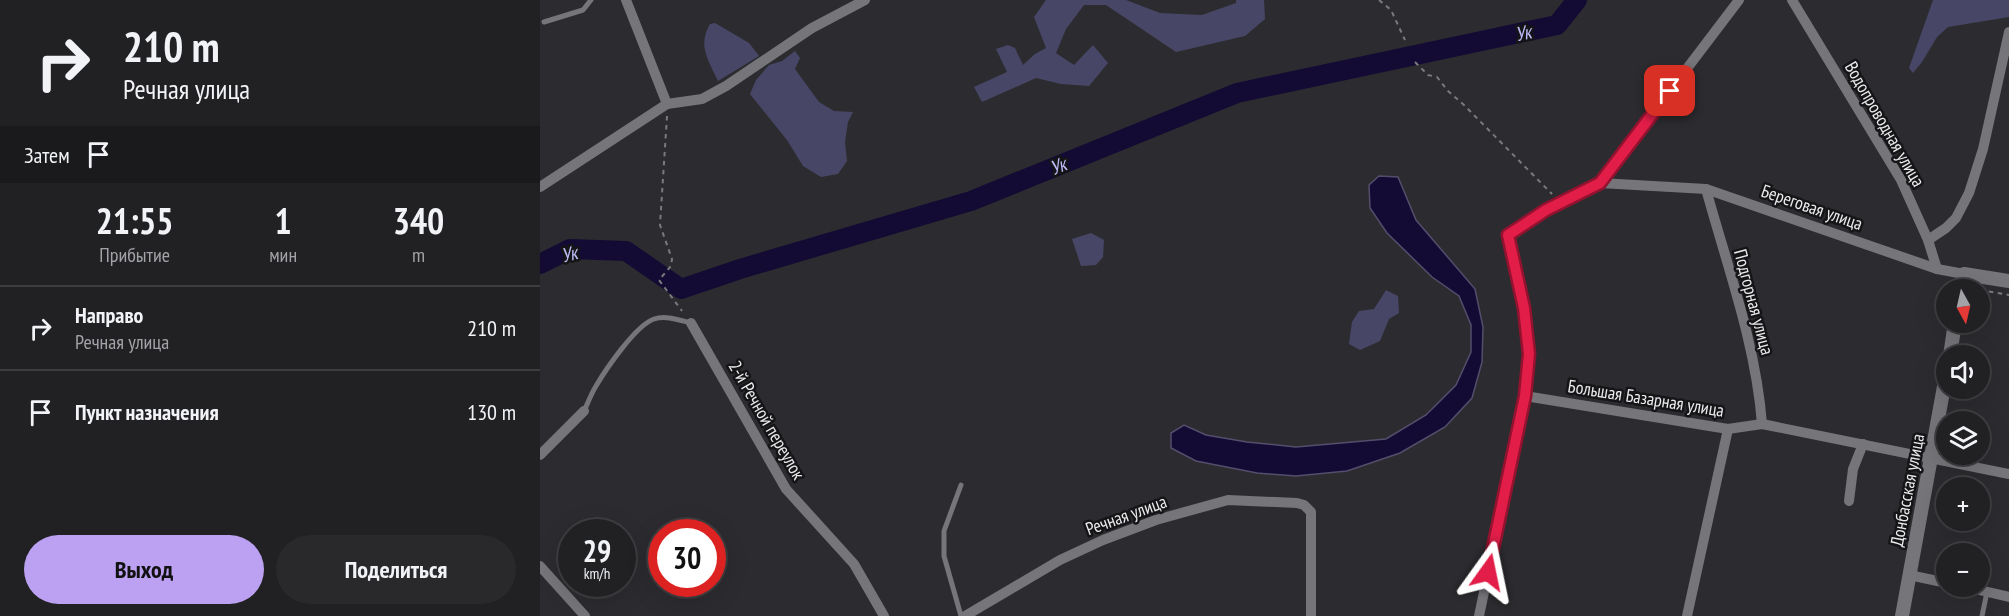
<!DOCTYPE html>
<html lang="ru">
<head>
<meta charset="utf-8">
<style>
	body { margin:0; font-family:"PT Sans Narrow",sans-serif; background:#29292c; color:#f1f3f6; height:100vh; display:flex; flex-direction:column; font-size:22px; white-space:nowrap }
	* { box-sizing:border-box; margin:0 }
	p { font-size:20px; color:#a2a3a6 }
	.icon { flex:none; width:33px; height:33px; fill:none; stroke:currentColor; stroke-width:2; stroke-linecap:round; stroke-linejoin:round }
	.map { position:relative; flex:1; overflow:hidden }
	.sheet { display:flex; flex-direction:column; background:#212124; width:540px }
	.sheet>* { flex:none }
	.guide { background:#212124; color:#f1f3f6; overflow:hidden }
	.needle { width:39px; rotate:172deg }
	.tools { position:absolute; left:1396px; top:279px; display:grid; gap:12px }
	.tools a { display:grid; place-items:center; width:54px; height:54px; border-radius:50%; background:#212124; box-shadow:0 6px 24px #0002,0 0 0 2px #3e3e41; font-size:30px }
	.speed { position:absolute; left:18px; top:519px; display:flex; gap:12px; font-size:30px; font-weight:700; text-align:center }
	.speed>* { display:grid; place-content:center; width:78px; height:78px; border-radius:50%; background:#212124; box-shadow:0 6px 24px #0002,0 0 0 2px #3e3e41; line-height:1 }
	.speed small { font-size:15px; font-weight:400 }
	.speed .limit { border:9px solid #d22; background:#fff; color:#111 }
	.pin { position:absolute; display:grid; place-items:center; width:51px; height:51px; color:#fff; margin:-26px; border-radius:12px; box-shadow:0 3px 9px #0006 }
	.me { position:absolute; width:66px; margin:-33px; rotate:12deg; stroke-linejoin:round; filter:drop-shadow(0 0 4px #0008) }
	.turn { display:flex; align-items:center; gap:21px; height:126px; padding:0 24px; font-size:27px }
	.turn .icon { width:78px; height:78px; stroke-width:2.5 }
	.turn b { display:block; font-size:42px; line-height:51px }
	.then { display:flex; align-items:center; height:57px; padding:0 24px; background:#0003; gap:12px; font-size:22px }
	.eta { display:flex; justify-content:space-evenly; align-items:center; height:102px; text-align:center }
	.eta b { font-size:36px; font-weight:600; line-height:42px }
	.primary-button { display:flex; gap:12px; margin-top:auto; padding:12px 24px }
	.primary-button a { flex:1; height:69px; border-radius:36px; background:#bca0f2; color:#111; font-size:24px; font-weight:600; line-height:69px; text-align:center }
	.primary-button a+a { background:#29292c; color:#f1f3f6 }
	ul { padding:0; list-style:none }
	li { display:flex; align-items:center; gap:18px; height:84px; padding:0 24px; border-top:2px solid #3e3e41 }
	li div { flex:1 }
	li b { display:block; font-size:22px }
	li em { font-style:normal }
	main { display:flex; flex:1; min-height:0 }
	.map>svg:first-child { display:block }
</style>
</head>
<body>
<main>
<section class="sheet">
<div class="guide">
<div class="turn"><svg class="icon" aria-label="right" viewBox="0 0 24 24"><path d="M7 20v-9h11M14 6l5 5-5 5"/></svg><div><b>210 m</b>Речная улица</div></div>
<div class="then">Затем<svg class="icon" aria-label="arrive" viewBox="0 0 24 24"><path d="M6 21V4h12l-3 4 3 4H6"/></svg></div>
</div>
<div class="eta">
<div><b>21:55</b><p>Прибытие</p></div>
<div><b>1</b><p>мин</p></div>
<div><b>340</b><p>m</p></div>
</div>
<ul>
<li><svg class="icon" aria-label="right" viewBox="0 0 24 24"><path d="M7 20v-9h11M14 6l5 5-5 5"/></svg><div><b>Направо</b><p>Речная улица</p></div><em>210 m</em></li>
<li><svg class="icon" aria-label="arrive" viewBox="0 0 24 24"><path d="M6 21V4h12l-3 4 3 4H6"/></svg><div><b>Пункт назначения</b></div><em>130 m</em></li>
</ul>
<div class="primary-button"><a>Выход</a><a>Поделиться</a></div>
</section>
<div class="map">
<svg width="1469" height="616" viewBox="0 0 1469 616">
	<rect width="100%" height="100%" fill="#2c2c30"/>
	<!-- green -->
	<g fill="#484666">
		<path d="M506,0H586L620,13L662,15L696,3V0H724L725,19L705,36L636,52L566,5H544L526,29L516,53L534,65L553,45L568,63L549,86L521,84L496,78L442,102L434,87L467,72L456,49L468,45L475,48L483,65L495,54L506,48L494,17Z"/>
		<path d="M1393,0H1469V17L1408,27L1397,37L1382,62L1373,73L1369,68Z"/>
		<path d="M175,23L209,43L219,56L178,81C169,61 157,46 170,24Z"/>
		<path d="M255,51L260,58L255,69L279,102L294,111L313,112L308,122L305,142L307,161L298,174L281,177L263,166L247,140L210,94L216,80L229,65L242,61Z"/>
		<path d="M551,233L564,240L563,257L556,265L541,266L532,239Z"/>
		<path d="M846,290L858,296L859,313L849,319L840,341L820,350L809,344L812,322L819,311L834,309Z"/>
	</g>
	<!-- water -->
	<path fill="#130b34" stroke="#544e6c" stroke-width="1.5" d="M839,176L858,177L876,220L935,289L943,327L942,362L932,398L905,427L860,453L807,471L756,476L717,473L656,461L631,448V433L644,425L666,435L707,442L756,447L846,439L886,415L916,385L931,352V325L919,296L892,277L847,233L830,208L829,185Z"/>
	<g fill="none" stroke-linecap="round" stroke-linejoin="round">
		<!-- river -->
		<path stroke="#130b34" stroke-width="20" d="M0,264L30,249L86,251L141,289L200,269L431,201L697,93L1017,25L1037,0"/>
		<!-- path -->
		<g stroke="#7a7a7d" stroke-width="2" stroke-dasharray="4.5 4.5" stroke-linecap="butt">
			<path d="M839,0L851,10L865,40"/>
			<path d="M875,62L888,75L897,77L908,91L924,105L1012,194"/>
			<path d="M127,116L120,225L132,259L131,266L119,280L142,311"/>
			<path d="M1440,290L1469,295"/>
		</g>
		<!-- service -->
		<g stroke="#75757a" stroke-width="5">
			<path d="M4,22L43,10L51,0"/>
			<path d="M44,411C48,403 51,394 56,386C66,369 96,325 114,319C126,315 139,320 151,323"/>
			<path d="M421,616L404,556V531L421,485"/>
			<path d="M1442,616L1447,592"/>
		</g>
		<!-- minor -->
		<g stroke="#75757a" stroke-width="10">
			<path d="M86,0L127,104"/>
			<path d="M1252,0L1361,180L1388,240L1397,269"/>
			<path d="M1060,183L1166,189L1397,269L1424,274"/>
			<path d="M0,187L127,104L162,99L186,86L272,28L325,0"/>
			<path d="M1166,189C1187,266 1216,344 1222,424"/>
			<path d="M1388,240L1406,228L1416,218L1429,193L1443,149L1469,32"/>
			<path d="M151,323L246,489L314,564L344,616"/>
			<path d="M985,396L1188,429L1222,424L1469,474"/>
			<path d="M0,455L44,411"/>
			<path d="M1309,501L1313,469L1323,444"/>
			<path d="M0,566L45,616"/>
			<path d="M1369,575L1407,583"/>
			<path d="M1422,586L1469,597"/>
			<path d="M425,616L520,560L563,540L616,520L688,500L757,503L764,505L771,512V616"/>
			<path d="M939,616L985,396L989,354L984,308L967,235L1006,210L1060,183L1199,0"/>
			<path d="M1147,616L1188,429"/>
		</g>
		<!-- tertiary -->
		<g stroke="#75757a" stroke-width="14">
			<path d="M1421,290L1424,274L1469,281"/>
			<path d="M1410,356L1415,322"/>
			<path d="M1362,616L1407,370"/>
		</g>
	</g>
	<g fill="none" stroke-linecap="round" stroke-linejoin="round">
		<defs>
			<path id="route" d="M948,572L985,396L989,354L984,308L968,235L1006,210L1060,183L1130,91"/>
		</defs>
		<!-- route casing -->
		<use href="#route" stroke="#92132f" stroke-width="15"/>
		<!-- route -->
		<use href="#route" stroke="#e11d48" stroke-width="10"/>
	</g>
	<g text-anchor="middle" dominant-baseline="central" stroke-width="5" stroke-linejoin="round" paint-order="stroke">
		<!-- street labels -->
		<g font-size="18" fill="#ebebee" stroke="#151517">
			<text transform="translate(1345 124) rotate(60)">Водопроводная улица</text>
			<text transform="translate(1272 207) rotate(19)">Береговая улица</text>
			<text transform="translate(1214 302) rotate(75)">Подгорная улица</text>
			<text transform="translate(1106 398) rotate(9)">Большая Базарная улица</text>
			<text transform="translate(227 420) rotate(60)">2-й Речной переулок</text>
			<text transform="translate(1367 490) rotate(-79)">Донбасская улица</text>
			<text transform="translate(586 515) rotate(-20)">Речная улица</text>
		</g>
		<!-- water labels -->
		<g font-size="20" font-style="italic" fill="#bebbf7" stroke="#151517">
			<text transform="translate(983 33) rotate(-12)">Ук</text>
			<text transform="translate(518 166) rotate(-22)">Ук</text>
			<text transform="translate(29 254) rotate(-14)">Ук</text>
		</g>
	</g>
</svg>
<div class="tools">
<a><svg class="needle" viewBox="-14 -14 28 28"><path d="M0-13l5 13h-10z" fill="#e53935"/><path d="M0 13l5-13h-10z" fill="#a2a3a6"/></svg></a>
<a><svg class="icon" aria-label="sound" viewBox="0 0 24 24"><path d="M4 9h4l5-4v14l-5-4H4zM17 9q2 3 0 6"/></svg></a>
<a><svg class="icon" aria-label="layers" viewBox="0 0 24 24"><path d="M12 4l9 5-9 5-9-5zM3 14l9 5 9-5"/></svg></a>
<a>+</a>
<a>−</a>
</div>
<div class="speed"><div>29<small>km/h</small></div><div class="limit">30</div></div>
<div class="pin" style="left:1130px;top:91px;background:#d93025"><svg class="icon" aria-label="arrive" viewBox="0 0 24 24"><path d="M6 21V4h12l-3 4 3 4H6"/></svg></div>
<svg class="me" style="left:948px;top:572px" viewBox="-20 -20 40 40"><path d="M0-17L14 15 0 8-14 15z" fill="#e11d48" stroke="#fff" stroke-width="4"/></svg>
</div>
</main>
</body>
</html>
